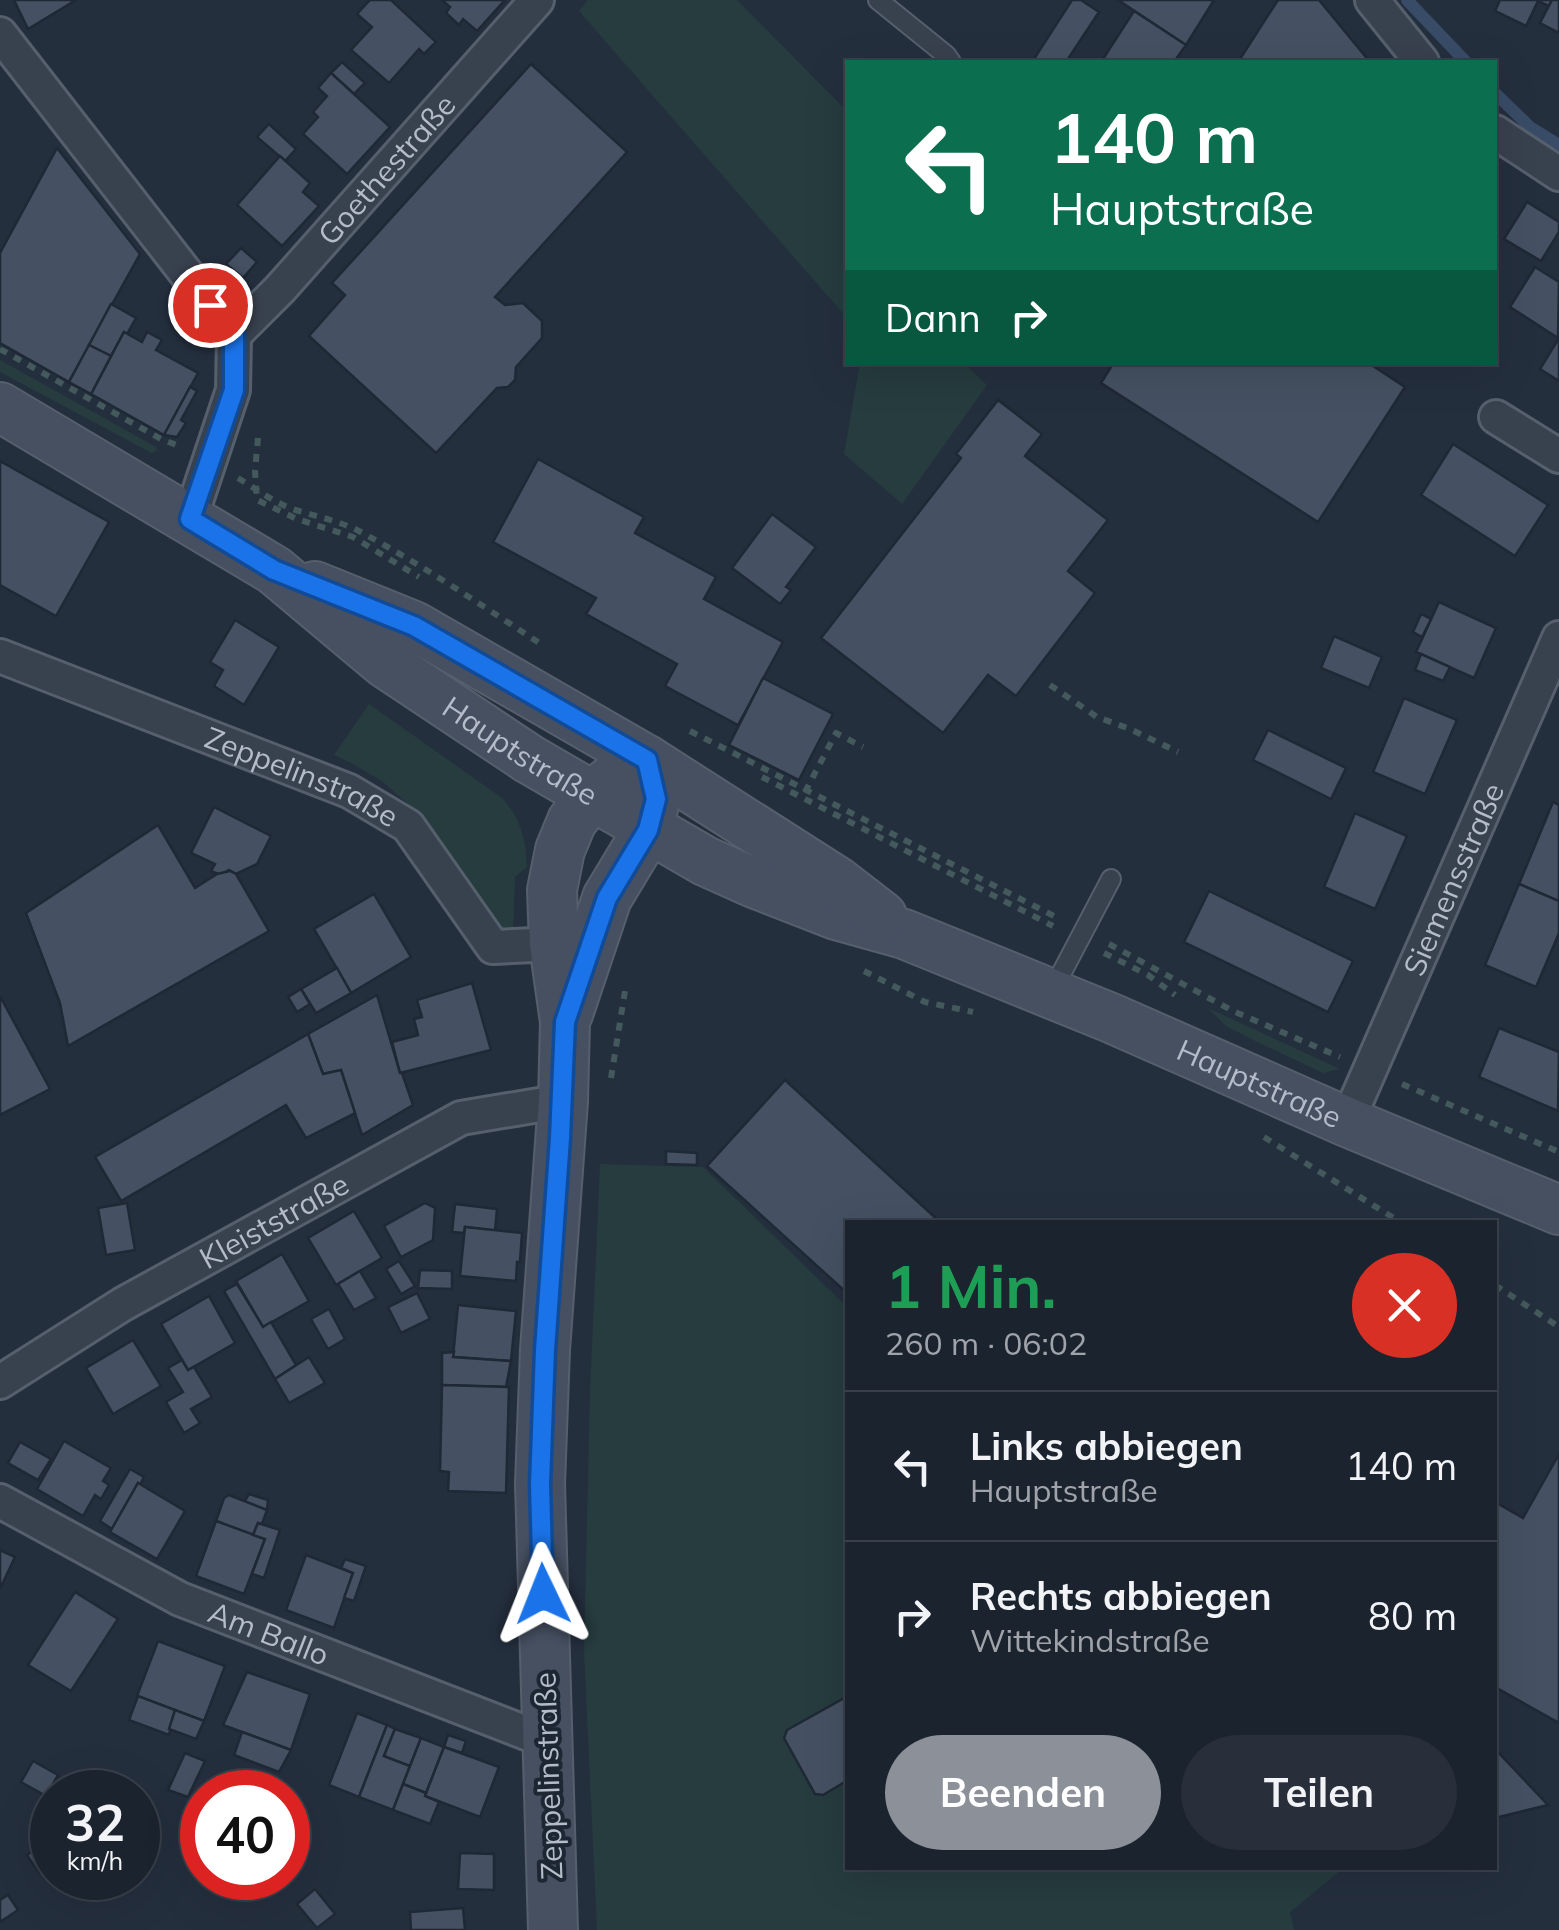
<!DOCTYPE html>
<html lang="de">
<head>
<meta charset="utf-8">
<style>
	body { margin:0; font-family:Mulish,sans-serif; background:#282f3a; color:#f1f3f6; height:100vh; display:flex; flex-direction:column; font-size:38px; white-space:nowrap }
	* { box-sizing:border-box; margin:0 }
	p { font-size:32px; color:#a0a4aa }
	.icon { flex:none; width:55px; height:55px; fill:none; stroke:currentColor; stroke-width:2; stroke-linecap:round; stroke-linejoin:round }
	.map { position:relative; flex:1; overflow:hidden }
	.side { position:absolute; left:845px; top:1220px; width:652px; height:650px; display:flex; flex-direction:column; background:#1b232e; border-radius:0px; box-shadow:0 10px 40px #0002,0 0 0 2px #39404a }
	.side>* { flex:none }
	.hud { position:absolute; left:845px; top:60px; width:652px; height:305px; border-radius:0px; box-shadow:0 10px 40px #0002,0 0 0 2px #39404a; background:#0b6e4f; color:#fff; overflow:hidden }
	.speed { position:absolute; left:30px; top:1770px; display:flex; gap:20px; font-size:50px; font-weight:700; text-align:center }
	.speed>* { display:grid; place-content:center; width:130px; height:130px; border-radius:50%; background:#1b232e; box-shadow:0 10px 40px #0002,0 0 0 2px #39404a; line-height:1 }
	.speed small { font-size:25px; font-weight:400 }
	.speed .limit { border:15px solid #d22; background:#fff; color:#111 }
	.pin { position:absolute; display:grid; place-items:center; width:85px; height:85px; color:#fff; margin:-42px; border:5px solid #fff; border-radius:50%; box-shadow:0 2px 10px #0007 }
	.me { position:absolute; width:110px; margin:-55px; rotate:358deg; stroke-linejoin:round; filter:drop-shadow(0 0 8px #0008) }
	.turn { display:flex; align-items:center; gap:35px; height:210px; padding:0 40px; font-size:45px }
	.turn .icon { width:130px; height:130px; stroke-width:2.5 }
	.turn b { display:block; font-size:70px; line-height:85px }
	.then { display:flex; align-items:center; height:95px; padding:0 40px; background:#0003; gap:20px; font-size:38px }
	.round { display:grid; place-items:center; flex:none; width:105px; height:105px; border-radius:52px; background:#282f3a }
	.headline { display:flex; align-items:center; justify-content:space-between; height:170px; padding:0 40px }
	h1 { font-size:60px; font-weight:700; line-height:75px; color:#1e9e55 }
	.action { display:flex; gap:20px; margin-top:auto; padding:20px 40px }
	.action a { flex:1; height:115px; border-radius:60px; background:#8c9099; color:#fff; font-size:40px; font-weight:700; line-height:115px; text-align:center }
	.action a+a { background:#282f3a; color:#f1f3f6 }
	ul { padding:0; list-style:none }
	li { display:flex; align-items:center; gap:30px; height:150px; padding:0 40px; border-top:2px solid #39404a }
	li div { flex:1 }
	li b { display:block; font-size:38px }
	li em { font-style:normal }
	.map>svg:first-child { display:block }
</style>
</head>
<body>
<div class="map">
<svg width="1559" height="1930" viewBox="0 0 1559 1930">
	<rect width="100%" height="100%" fill="#242f3e"/>
	<!-- green -->
	<g fill="#263c3f">
		<path d="M588,0H737L847,111V318L579,11Z"/>
		<path d="M0,360L156,447L157,451L152,453L144,449L0,372Z"/>
		<path d="M860,363H963L987,385L902,504L844,454Z"/>
		<path d="M369,704L502,798C521,819 526,839 527,867L515,877L513,935L496,931L408,804L382,781L351,763L334,755Z"/>
		<path d="M1208,1008L1340,1069L1323,1073L1255,1041L1226,1026Z"/>
		<path d="M600,1164L703,1167L847,1307L848,1868H1344L1290,1912L1294,1930H597L584,1651L590,1390Z"/>
	</g>
	<g fill="none" stroke-linecap="round" stroke-linejoin="round">
		<!-- stream -->
		<g stroke="#394c67" stroke-width="12">
			<path d="M1407,0L1466,62"/>
			<path d="M1495,93L1530,127L1559,145"/>
		</g>
	</g>
	<!-- building -->
	<g fill="#455162" stroke="#1f2835" stroke-width="2.5">
		<path d="M14,0H76L28,29Z"/>
		<path d="M370,0H391L436,42L424,54L419,49L389,83L351,50L372,27L357,14Z"/>
		<path d="M442,0H505L477,31L463,19L459,25L446,13L450,7Z"/>
		<path d="M1072,0H1081L1099,12L1066,62H1032Z"/>
		<path d="M1118,0H1214L1186,45Z"/>
		<path d="M1278,0H1319L1370,62H1238Z"/>
		<path d="M1500,0H1552L1549,6L1538,1L1526,26L1495,11Z"/>
		<path d="M1552,0H1559V33L1540,23Z"/>
		<path d="M1134,11L1186,45L1174,62H1101Z"/>
		<path d="M342,62L365,83L354,94L331,73Z"/>
		<path d="M531,64L627,152L495,297L505,305L523,303L542,321V338L516,367L515,380L508,387L497,388L436,453L309,336L345,295L332,283Z"/>
		<path d="M331,73L390,127L347,174L303,134L318,117L313,112L327,96L318,88Z"/>
		<path d="M269,124L296,149L285,161L257,137Z"/>
		<path d="M57,148L140,254L69,382L0,343V253Z"/>
		<path d="M280,156L310,183L303,192L319,206L282,246L237,205Z"/>
		<path d="M1527,202L1559,222V232L1541,261L1504,239Z"/>
		<path d="M241,248L257,262L243,278L226,264Z"/>
		<path d="M1535,267L1559,282L1558,338L1510,307Z"/>
		<path d="M111,304L136,318L127,334L124,332L111,356L89,345Z"/>
		<path d="M124,332L142,342L147,332L162,340L156,350L198,373L164,435L91,394Z"/>
		<path d="M1559,338V381L1540,369Z"/>
		<path d="M89,345L111,356L91,394L69,382Z"/>
		<path d="M1114,362H1367L1405,387L1318,522L1101,383Z"/>
		<path d="M190,387L197,391L181,420L186,423L177,437L164,435Z"/>
		<path d="M998,400L1042,434L1025,456L1108,520L1068,571L1095,593L1016,696L988,675L943,733L821,638L961,458L956,454Z"/>
		<path d="M1453,444L1548,505L1515,556L1421,495Z"/>
		<path d="M538,459L644,517L635,533L716,577L704,599L783,642L738,725L665,686L677,664L586,614L596,598L493,542Z"/>
		<path d="M0,461L109,522L56,616L0,585Z"/>
		<path d="M772,514L816,547L786,587L791,590L780,604L732,568Z"/>
		<path d="M1439,602L1496,628L1474,678L1416,652Z"/>
		<path d="M1421,614L1431,619L1422,637L1413,632Z"/>
		<path d="M235,620L279,647L244,705L214,686L223,670L210,662Z"/>
		<path d="M1334,636L1382,657L1369,688L1321,668Z"/>
		<path d="M1421,654L1450,667L1443,681L1415,670Z"/>
		<path d="M763,678L833,714L799,780L729,745Z"/>
		<path d="M1404,698L1457,720L1425,794L1373,772Z"/>
		<path d="M1268,730L1346,768L1331,799L1253,760Z"/>
		<path d="M1553,802L1559,805V901L1519,884Z"/>
		<path d="M214,807L271,836L257,864L236,874L229,870L220,875L211,871L215,864L191,853Z"/>
		<path d="M1355,813L1407,836L1375,909L1324,887Z"/>
		<path d="M158,825L195,888L217,874L230,871L236,874L269,931L68,1046L60,1003L26,913Z"/>
		<path d="M1519,884L1559,901V933L1536,987L1485,965Z"/>
		<path d="M1209,891L1353,961L1328,1012L1184,942Z"/>
		<path d="M374,894L411,957L351,993L314,929Z"/>
		<path d="M337,968L351,993L316,1013L301,989Z"/>
		<path d="M472,983L491,1050L400,1073L392,1042L418,1035L414,1019L422,1017L417,1000Z"/>
		<path d="M301,989L310,1004L297,1012L288,997Z"/>
		<path d="M377,995L400,1073H402L413,1105L362,1135L341,1070L323,1074L308,1034Z"/>
		<path d="M0,996L50,1089L0,1115Z"/>
		<path d="M1499,1028L1559,1052L1558,1111L1479,1077Z"/>
		<path d="M308,1034L323,1074L341,1070L355,1113L306,1138L286,1105L121,1201L95,1157Z"/>
		<path d="M785,1080L940,1222H848V1294L707,1166Z"/>
		<path d="M666,1151L697,1153V1165L666,1164Z"/>
		<path d="M127,1203L135,1250L106,1255L98,1208Z"/>
		<path d="M425,1203L435,1208L433,1240L401,1257L384,1226Z"/>
		<path d="M455,1204L497,1209L495,1231L465,1227L464,1233L452,1232Z"/>
		<path d="M354,1211L382,1258L336,1285L308,1238Z"/>
		<path d="M465,1227L522,1233L520,1262H517L516,1281L460,1276Z"/>
		<path d="M282,1254L309,1301L263,1327L236,1281Z"/>
		<path d="M399,1261L415,1286L401,1294L386,1269Z"/>
		<path d="M420,1270L452,1271V1289L418,1288Z"/>
		<path d="M360,1271L376,1298L354,1310L338,1284Z"/>
		<path d="M237,1284L263,1327L271,1322L296,1365L275,1379L224,1291Z"/>
		<path d="M417,1293L430,1319L401,1333L388,1307Z"/>
		<path d="M209,1296L235,1343L188,1370L161,1324Z"/>
		<path d="M458,1305L516,1311L511,1361L453,1357Z"/>
		<path d="M329,1309L345,1339L328,1349L311,1319Z"/>
		<path d="M133,1340L161,1386L113,1414L86,1368Z"/>
		<path d="M454,1352L453,1357L511,1361L506,1387L442,1385V1353Z"/>
		<path d="M309,1357L325,1383L289,1403L275,1379Z"/>
		<path d="M182,1360L188,1370L194,1367L212,1397L191,1409L200,1423L184,1433L166,1402L183,1392L168,1368Z"/>
		<path d="M442,1385L509,1387L506,1493L448,1491L449,1472L440,1471Z"/>
		<path d="M64,1441L111,1468L103,1481L109,1485L101,1499L95,1495L83,1516L37,1489Z"/>
		<path d="M20,1442L51,1459L38,1480L8,1463Z"/>
		<path d="M1559,1454V1723L1495,1687V1502L1523,1518Z"/>
		<path d="M130,1469L144,1477L140,1485L138,1483L112,1529L100,1521Z"/>
		<path d="M138,1483L185,1511L157,1559L110,1532Z"/>
		<path d="M249,1494L268,1500L267,1510L244,1502Z"/>
		<path d="M229,1495L267,1510L262,1524L258,1523L253,1535L216,1521L224,1498Z"/>
		<path d="M216,1521L265,1539L244,1594L196,1576Z"/>
		<path d="M258,1523L280,1530L264,1578L252,1574L265,1539L253,1535Z"/>
		<path d="M0,1550L15,1557L0,1589Z"/>
		<path d="M306,1555L353,1573L334,1628L286,1610Z"/>
		<path d="M345,1559L366,1566L354,1601L344,1598L353,1573L341,1568Z"/>
		<path d="M75,1592L118,1619L71,1691L28,1665Z"/>
		<path d="M158,1641L225,1666L204,1721L137,1696Z"/>
		<path d="M247,1672L310,1694L291,1750L223,1725Z"/>
		<path d="M138,1696L175,1710L169,1735L129,1720Z"/>
		<path d="M848,1696V1780L823,1795L815,1794L784,1738L787,1730Z"/>
		<path d="M175,1710L204,1721L196,1739L169,1729Z"/>
		<path d="M357,1713L387,1725L359,1797L329,1785Z"/>
		<path d="M387,1725L395,1729L384,1756L410,1766L393,1810L359,1797Z"/>
		<path d="M395,1729L421,1738L410,1766L384,1756Z"/>
		<path d="M242,1732L291,1750L279,1772L234,1755Z"/>
		<path d="M448,1735L466,1741L462,1753L444,1747Z"/>
		<path d="M421,1738L444,1747L426,1793L403,1784Z"/>
		<path d="M444,1747L499,1767L480,1817L425,1796Z"/>
		<path d="M1495,1749L1548,1805L1495,1818Z"/>
		<path d="M185,1753L205,1761L188,1797L168,1790Z"/>
		<path d="M33,1761L58,1775L46,1796L21,1782Z"/>
		<path d="M403,1784L426,1793L425,1796L439,1802L430,1824L393,1810Z"/>
		<path d="M52,1839V1864L39,1873L27,1855Z"/>
		<path d="M460,1853L494,1854V1890L458,1889Z"/>
		<path d="M315,1889L335,1914L317,1928L297,1904Z"/>
		<path d="M8,1895L18,1910L0,1922V1900Z"/>
		<path d="M463,1908L465,1930H411L410,1912Z"/>
	</g>
	<g fill="none" stroke-linecap="round" stroke-linejoin="round">
		<defs>
			<g id="lane">
				<path d="M878,0L946,55L951,62"/>
				<path d="M1051,993L1111,879"/>
			</g>
			<g id="street">
				<path d="M1372,0L1422,62"/>
				<path d="M0,34L234,335L233,390L190,519"/>
				<path d="M1495,132L1559,174"/>
				<path id="s1" d="M234,335L280,289L537,0"/>
				<path d="M1496,417L1559,456"/>
				<path id="s2" d="M0,656L349,791L408,826L493,947L554,944"/>
				<path id="s3" d="M1347,1122L1559,638"/>
				<path id="s4" d="M0,1382L123,1304L461,1118L563,1101"/>
				<path id="s5" d="M0,1501L180,1599L547,1741"/>
			</g>
			<g id="secondary">
				<path id="s6" d="M0,407L274,570L385,663L529,759L705,861L754,883L836,915L904,934L1111,1018L1347,1122L1559,1210"/>
				<path d="M315,586L414,626L647,760L838,882L882,916"/>
				<path d="M568,1014L607,898L648,830L655,800"/>
				<path d="M553,1930L540,1484L545,1350L563,1101L565,1022L554,944L552,890L560,850L572,821L591,797L617,775L647,760"/>
			</g>
		</defs>
		<!-- lane casing -->
		<use href="#lane" stroke="#565f6c" stroke-width="22"/>
		<!-- street casing -->
		<use href="#street" stroke="#565f6c" stroke-width="38"/>
		<!-- secondary casing -->
		<use href="#secondary" stroke="#565f6c" stroke-width="52"/>
		<!-- path -->
		<g stroke="#44595c" stroke-width="6" stroke-dasharray="8 8" stroke-linecap="butt">
			<path d="M0,349L161,439L179,446"/>
			<path d="M258,438L255,471L257,500L297,519L353,537L419,577"/>
			<path d="M238,478C258,490 277,505 299,511C319,517 338,521 357,530C421,564 481,605 541,644"/>
			<path d="M1050,685L1097,717L1130,729L1178,752"/>
			<path d="M690,731L1058,918"/>
			<path d="M762,777L1053,926"/>
			<path d="M805,792L836,733L863,747"/>
			<path d="M1109,944L1233,1011L1340,1057"/>
			<path d="M1104,953L1148,975L1175,995"/>
			<path d="M864,971L925,1002L973,1012"/>
			<path d="M611,1078L625,991"/>
			<path d="M1402,1084L1559,1152"/>
			<path d="M1264,1137L1400,1222"/>
			<path d="M1495,1285L1559,1327"/>
		</g>
		<!-- lane -->
		<use href="#lane" stroke="#38414e" stroke-width="18"/>
		<!-- street -->
		<use href="#street" stroke="#38414e" stroke-width="32"/>
		<!-- secondary -->
		<use href="#secondary" stroke="#465061" stroke-width="48"/>
	</g>
	<g fill="none" stroke-linecap="round" stroke-linejoin="round">
		<defs>
			<path id="route" d="M210,305L234,335V390L190,519L274,570L414,626L647,760L656,799L648,830L607,898L565,1022L560,1138L545,1350L540,1484L543,1594"/>
		</defs>
		<!-- route casing -->
		<use href="#route" stroke="#114b97" stroke-width="25"/>
		<!-- route -->
		<use href="#route" stroke="#1a73e8" stroke-width="18"/>
	</g>
	<g text-anchor="middle" dominant-baseline="central" stroke-width="8" stroke-linejoin="round" paint-order="stroke">
		<!-- street labels -->
		<g font-size="30" fill="#b4bcc9" stroke="#1d2633">
			<text stroke="none"><textPath href="#s1" startOffset="225">Goethestraße</textPath></text>
			<text stroke="none"><textPath href="#s6" startOffset="625">Hauptstraße</textPath></text>
			<text stroke="none"><textPath href="#s2" startOffset="325">Zeppelinstraße</textPath></text>
			<text stroke="none"><textPath href="#s3" startOffset="265">Siemensstraße</textPath></text>
			<text stroke="none"><textPath href="#s6" startOffset="1438">Hauptstraße</textPath></text>
			<text stroke="none"><textPath href="#s4" startOffset="318">Kleiststraße</textPath></text>
			<text stroke="none"><textPath href="#s5" startOffset="300">Am Ballo</textPath></text>
			<text transform="translate(548 1776) rotate(-92)">Zeppelinstraße</text>
		</g>
	</g>
</svg>
<div class="speed"><div>32<small>km/h</small></div><div class="limit">40</div></div>
<div class="pin" style="left:210px;top:305px;background:#d93025"><svg class="icon" aria-label="arrive" viewBox="0 0 24 24"><path d="M6 21V4h12l-3 4 3 4H6"/></svg></div>
<svg class="me" style="left:543px;top:1594px" viewBox="-20 -20 40 40"><path d="M0-17L14 15 0 8-14 15z" fill="#1a73e8" stroke="#fff" stroke-width="4"/></svg>
<div class="hud">
<div class="turn"><svg class="icon" aria-label="left" viewBox="0 0 24 24"><path d="M17 20v-9H6M10 6l-5 5 5 5"/></svg><div><b>140 m</b>Hauptstraße</div></div>
<div class="then">Dann<svg class="icon" aria-label="right" viewBox="0 0 24 24"><path d="M7 20v-9h11M14 6l5 5-5 5"/></svg></div>
</div>
<section class="side">
<div class="headline"><div><h1>1 Min.</h1><p>260 m · 06:02</p></div><a class="round" style="background:#d93025;color:#fff"><svg class="icon" aria-label="close" viewBox="0 0 24 24"><path d="M6 6l12 12M18 6L6 18"/></svg></a></div>
<ul>
<li><svg class="icon" aria-label="left" viewBox="0 0 24 24"><path d="M17 20v-9H6M10 6l-5 5 5 5"/></svg><div><b>Links abbiegen</b><p>Hauptstraße</p></div><em>140 m</em></li>
<li><svg class="icon" aria-label="right" viewBox="0 0 24 24"><path d="M7 20v-9h11M14 6l5 5-5 5"/></svg><div><b>Rechts abbiegen</b><p>Wittekindstraße</p></div><em>80 m</em></li>
</ul>
<div class="action"><a>Beenden</a><a>Teilen</a></div>
</section>
</div>
</body>
</html>
